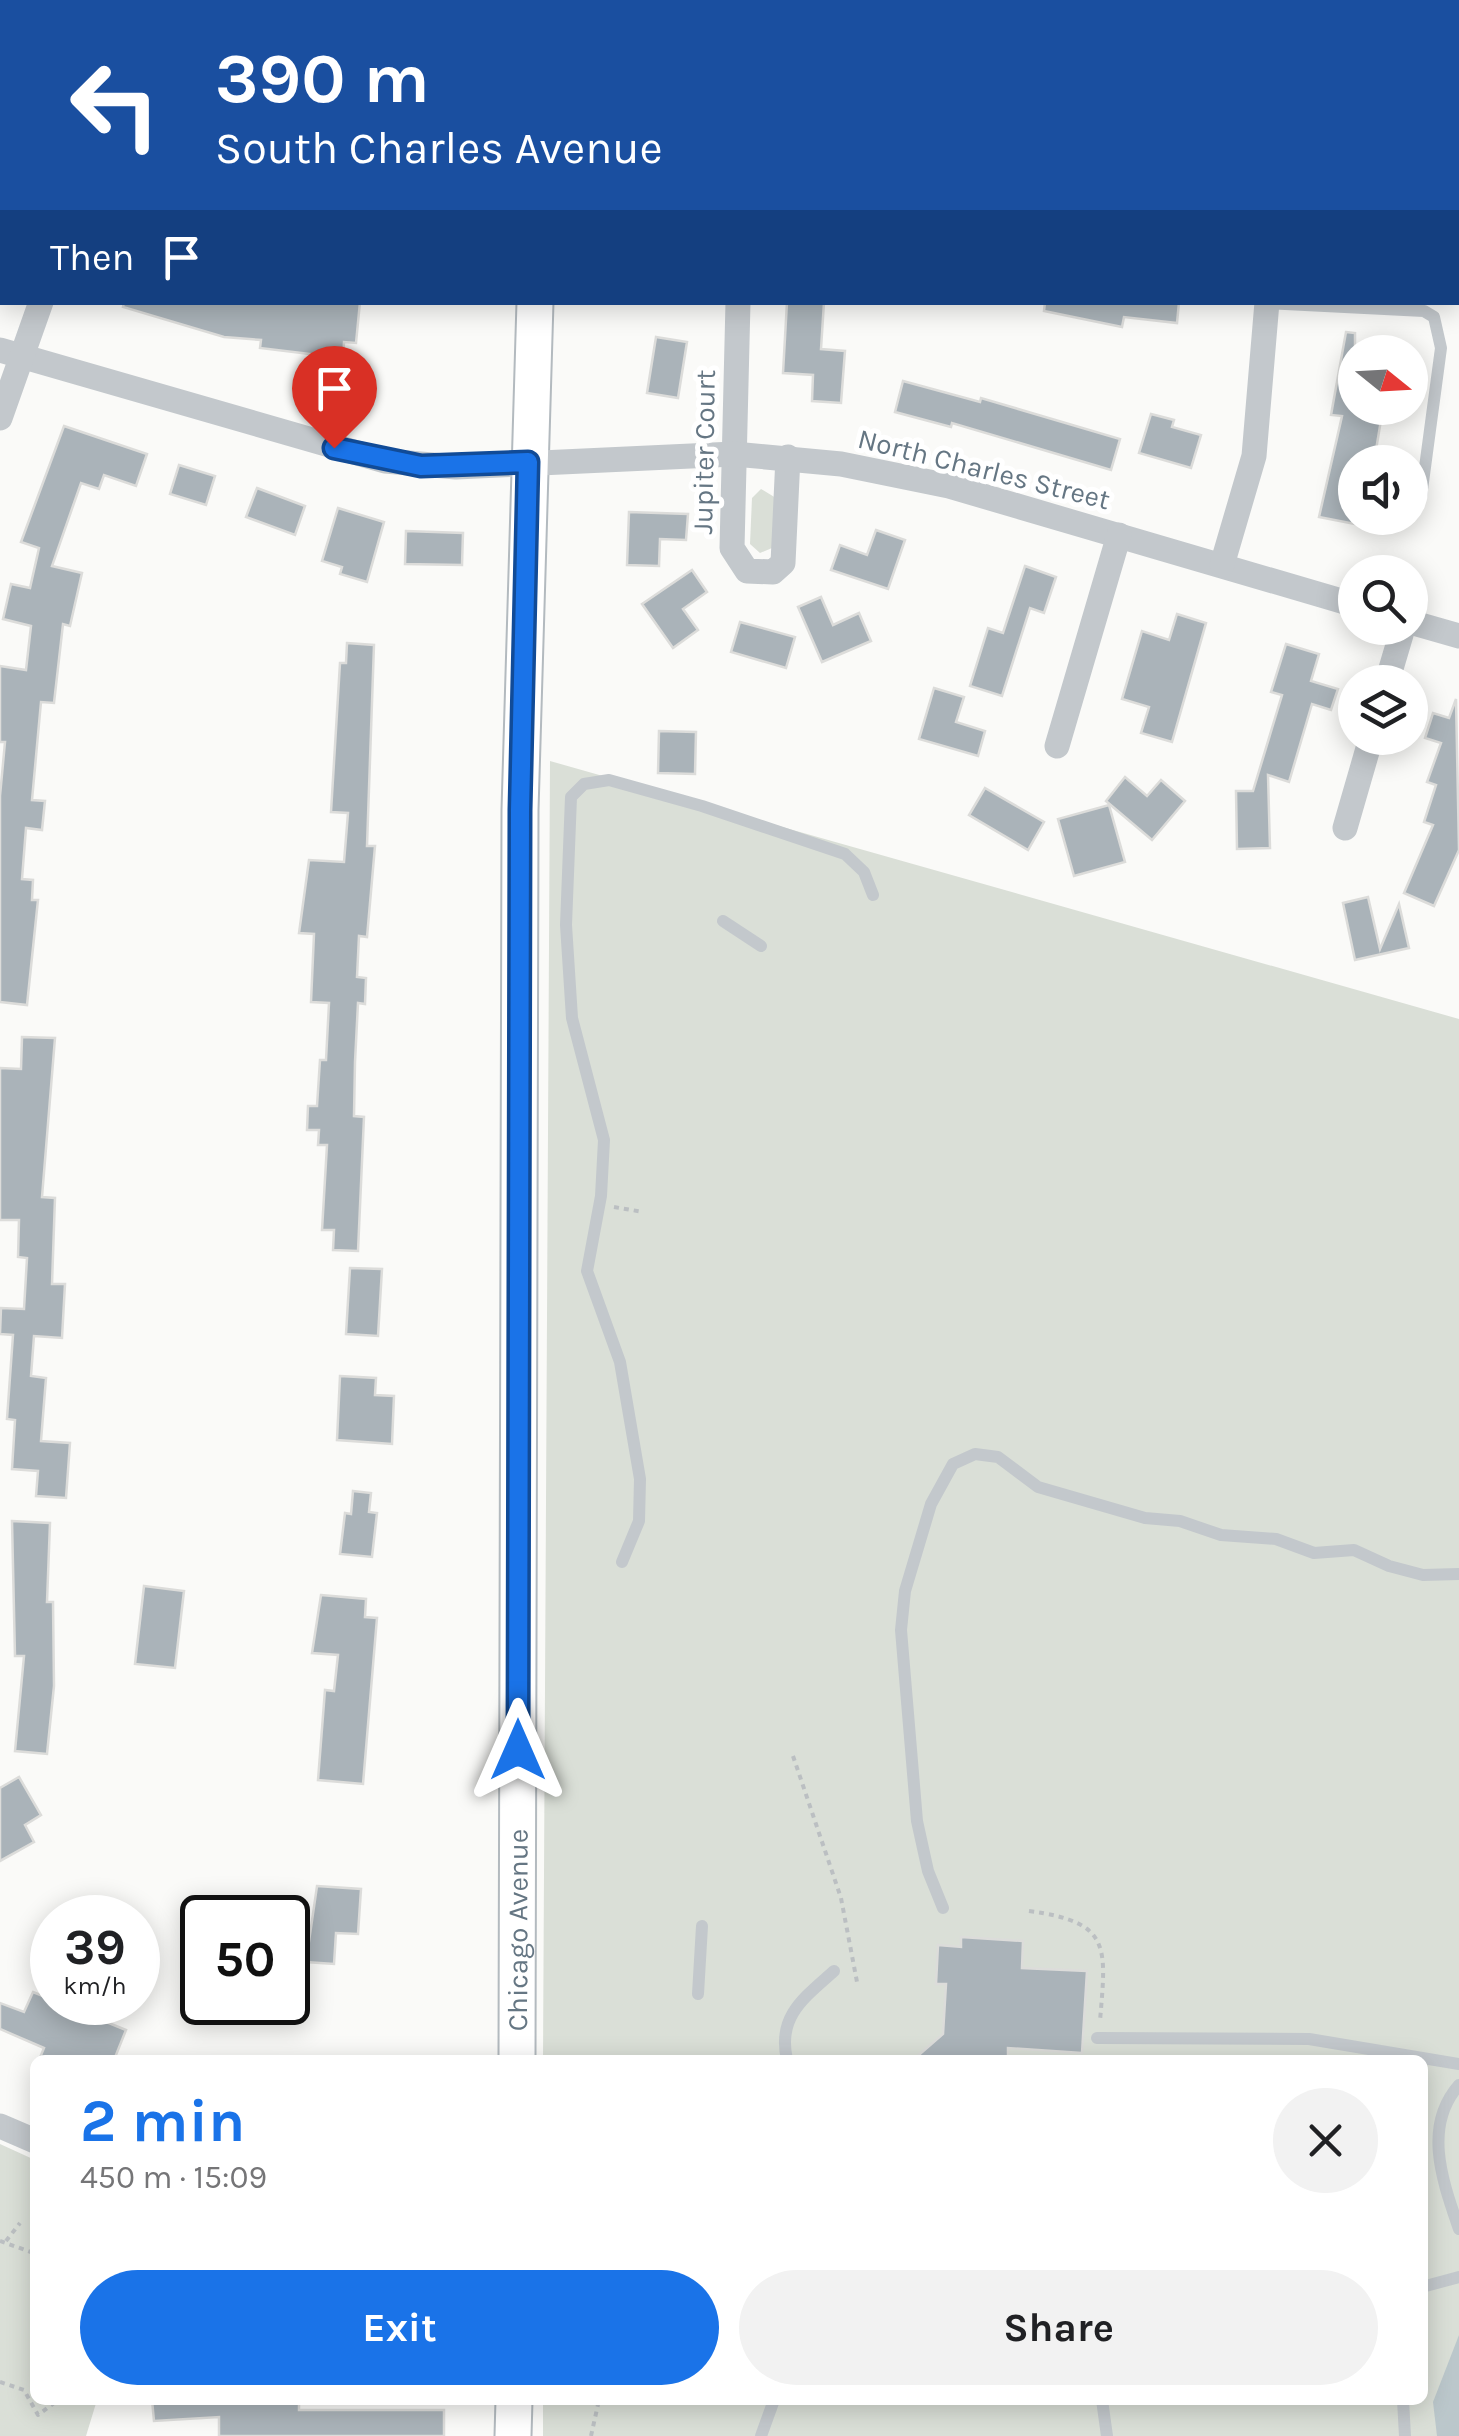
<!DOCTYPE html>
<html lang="en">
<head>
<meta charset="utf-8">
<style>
	body { margin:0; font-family:Karla,sans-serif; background:#f2f2f2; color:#202124; height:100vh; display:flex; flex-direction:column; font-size:38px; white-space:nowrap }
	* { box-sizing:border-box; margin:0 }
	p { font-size:32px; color:#757577 }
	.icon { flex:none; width:55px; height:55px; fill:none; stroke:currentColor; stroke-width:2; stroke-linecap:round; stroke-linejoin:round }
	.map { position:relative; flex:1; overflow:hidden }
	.drawer { position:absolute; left:30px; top:2055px; width:1398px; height:350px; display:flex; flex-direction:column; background:#fff; border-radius:15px; box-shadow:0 5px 25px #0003 }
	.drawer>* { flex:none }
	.guide { position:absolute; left:0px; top:0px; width:1460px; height:305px; box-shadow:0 5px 25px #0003; background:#1a4fa0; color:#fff; overflow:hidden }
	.needle { width:65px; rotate:108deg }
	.controls { position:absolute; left:1338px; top:335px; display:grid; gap:20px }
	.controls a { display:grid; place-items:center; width:90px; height:90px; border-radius:50%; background:#fff; box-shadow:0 5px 25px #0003; font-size:50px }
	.speed { position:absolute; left:30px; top:1895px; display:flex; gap:20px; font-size:50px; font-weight:700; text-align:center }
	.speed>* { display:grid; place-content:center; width:130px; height:130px; border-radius:50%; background:#fff; box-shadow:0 5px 25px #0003; line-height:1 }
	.speed small { font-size:25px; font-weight:400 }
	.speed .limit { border:5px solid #111; border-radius:15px; background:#fff; color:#111 }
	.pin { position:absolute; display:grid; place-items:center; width:85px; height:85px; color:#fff; margin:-102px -42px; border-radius:50% 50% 50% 0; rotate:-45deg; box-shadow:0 0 10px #0007 }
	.pin .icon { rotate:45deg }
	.me { position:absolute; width:110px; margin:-55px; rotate:0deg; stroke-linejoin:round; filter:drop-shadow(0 0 8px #0008) }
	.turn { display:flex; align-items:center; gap:35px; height:210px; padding:0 50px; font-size:45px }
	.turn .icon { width:130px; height:130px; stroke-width:2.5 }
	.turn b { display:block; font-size:70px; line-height:85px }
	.then { display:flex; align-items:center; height:95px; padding:0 50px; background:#0003; gap:20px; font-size:38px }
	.round { display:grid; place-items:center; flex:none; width:105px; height:105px; border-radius:52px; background:#f2f2f2 }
	.summary { display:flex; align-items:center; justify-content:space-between; height:170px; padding:0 50px }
	h1 { font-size:60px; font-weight:700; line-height:75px; color:#1a73e8 }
	.cta { display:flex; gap:20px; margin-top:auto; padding:20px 50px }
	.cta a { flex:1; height:115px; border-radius:60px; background:#1a73e8; color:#fff; font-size:40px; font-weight:700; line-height:115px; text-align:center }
	.cta a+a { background:#f2f2f2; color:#202124 }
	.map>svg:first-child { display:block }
</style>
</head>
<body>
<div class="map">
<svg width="1459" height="2436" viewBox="0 0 1459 2436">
	<rect width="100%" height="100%" fill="#fafaf8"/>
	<!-- green -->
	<g fill="#dadfd7">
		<path d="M761,489L776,498L772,548L760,553L750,544L752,498Z"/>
		<path d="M550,761L1459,1019V2436H543V2400H1422V2060H543Z"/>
		<path d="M0,2144L35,2160V2400H97L86,2436H0Z"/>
	</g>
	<!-- water -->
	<path fill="#bbc7cb" d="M1459,2335V2436H1437L1433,2402Z"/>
	<!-- building -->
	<g fill="#aab3b9" stroke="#dcdcda" stroke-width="2.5">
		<path d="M124,302H360L356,343L344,342L343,358L260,348L261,340L224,337L123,307Z"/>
		<path d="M787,302H824L821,349L845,351L841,403L812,401L813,375L783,373Z"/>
		<path d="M1045,302H1179L1177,323L1124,317L1122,327L1044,311Z"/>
		<path d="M1346,332L1355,333V408H1383L1374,462H1355V524L1319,517L1342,416L1331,415Z"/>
		<path d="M656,337L687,342L678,398L647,393Z"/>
		<path d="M903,381L980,402L981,398L1120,439L1111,470L952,423L951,427L895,412Z"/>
		<path d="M1151,414L1174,420L1172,427L1201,435L1191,468L1139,453Z"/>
		<path d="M64,426L147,454L136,486L104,475L99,489L81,483L52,566L82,573L70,626L63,624L54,703L41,702L32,800L45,801L42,830L26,828L22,879L33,880L32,900H38L27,1005L0,1002V796L5,742H0V666L26,670L31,626L3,619L11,584L30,588L39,548L21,542Z"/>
		<path d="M179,465L215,476L206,505L170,494Z"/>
		<path d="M257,488L305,506L295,535L246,517Z"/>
		<path d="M338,508L384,522L367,582L340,574L342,567L322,561Z"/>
		<path d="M629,512L688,514L686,540L660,539L659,566L627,565Z"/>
		<path d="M876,530L905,540L888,589L831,570L840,545L867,555Z"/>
		<path d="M406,531L463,533L462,565L405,564Z"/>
		<path d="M1025,566L1056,577L1044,613L1030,608L1002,696L970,686L988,628L1003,633Z"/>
		<path d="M692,570L707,592L683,609L698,630L673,648L642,604Z"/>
		<path d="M821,597L833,625L859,613L871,641L822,662L798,607Z"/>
		<path d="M1177,614L1206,623L1172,742L1141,733L1149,707L1122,699L1142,631L1169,640Z"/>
		<path d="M740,622L795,637L786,668L731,652Z"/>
		<path d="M347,643L374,645L367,846H375L367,937L359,936L357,977L366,978L365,1004L358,1003L355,1062L354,1116L364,1117L358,1251L333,1250L334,1230H322L327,1145H318L319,1130H307L308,1106H317L320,1060H326L329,1003L311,1002L314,934L299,933L309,860L344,862L348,813L331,812L340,663H346Z"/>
		<path d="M1286,644L1319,654L1311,681L1338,689L1331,710L1312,704L1289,782L1268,775L1270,848L1237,849L1236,791H1253L1282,695L1271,692Z"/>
		<path d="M934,688L964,697L956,722L985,731L978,756L919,739Z"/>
		<path d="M1456,699L1459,850L1434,906L1404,893L1433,825L1424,822L1436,785L1427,782L1441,743L1425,738L1433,713L1449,718Z"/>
		<path d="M659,731L696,732L695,774L658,773Z"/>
		<path d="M1125,777L1147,796L1161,780L1185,801L1152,840L1106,801Z"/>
		<path d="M985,788L1044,822L1028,850L969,815Z"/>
		<path d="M1109,805L1125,862L1074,876L1058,819Z"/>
		<path d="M1368,897L1380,949L1399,904L1409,948L1355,960L1343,903Z"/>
		<path d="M22,1037L55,1038L42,1197L55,1198L52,1284H65L62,1338L34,1336L31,1376L46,1378L41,1441L70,1443L66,1498L36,1496L38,1471L12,1469L15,1420L7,1419L13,1335L0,1334L1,1308L24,1309L27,1258L18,1257L19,1220H0V1068L21,1069Z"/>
		<path d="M350,1268L382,1269L378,1336L346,1334Z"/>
		<path d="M340,1376L376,1378L375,1395L394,1396L392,1444L337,1440Z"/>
		<path d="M353,1491L371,1493L369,1512L377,1513L372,1557L340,1554L345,1513L351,1514Z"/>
		<path d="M12,1521L50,1523L47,1602H53L54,1686L47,1754L15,1751L24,1656H15Z"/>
		<path d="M144,1586L184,1591L175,1668L135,1664Z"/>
		<path d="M321,1595L366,1599L365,1617L377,1618L363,1784L318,1780L325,1690L334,1691L338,1655L312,1653Z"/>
		<path d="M19,1777L41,1815L25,1825L34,1842L0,1861V1788Z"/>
		<path d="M317,1886L361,1889L358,1934L336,1933L334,1964L306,1962Z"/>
		<path d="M961,1937L1023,1941L1022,1968L1087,1971L1082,2053L1008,2048V2060H913L943,2034L946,1984H936L938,1945L961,1947Z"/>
		<path d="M33,1992L126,2030L114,2060H39L44,2048L0,2029V2003L24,2012Z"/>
		<path d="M152,2400H299V2410H444V2436H219V2417L154,2421Z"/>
	</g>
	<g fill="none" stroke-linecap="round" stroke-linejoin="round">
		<defs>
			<g id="secondary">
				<path d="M555,2L556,0"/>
				<path id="s1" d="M517,2060L520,810L535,302"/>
				<path d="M513,2436L514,2400"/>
			</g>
		</defs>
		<!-- secondary casing -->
		<use href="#secondary" stroke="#b3babf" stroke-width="39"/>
		<!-- path -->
		<g stroke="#bbbfc2" stroke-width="4" stroke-dasharray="5 5" stroke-linecap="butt">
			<path d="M614,1207L643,1212"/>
			<path d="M793,1756L841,1898L857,1982"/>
			<path d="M1029,1911C1112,1922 1106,1947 1100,2021"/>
			<path d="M0,2241L31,2252"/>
			<path d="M6,2241L20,2223"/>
			<path d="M0,2382L24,2390L38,2415L58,2400"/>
			<path d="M591,2436L599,2400"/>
		</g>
		<!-- lane -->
		<g stroke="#c3c8cc" stroke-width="12">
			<path d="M1267,303L1424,311L1434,317L1441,348L1421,497"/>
			<path d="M723,921L761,946"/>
			<path d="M622,1562L639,1521L640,1479L620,1362L587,1271L601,1196L604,1140L572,1018L566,925L571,797L584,784L609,780L702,806L845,854L864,872L873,895"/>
			<path d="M943,1908L928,1871L917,1821L901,1630L905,1591L931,1504L953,1464L975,1454L998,1457L1038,1487L1145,1518L1180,1521L1221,1535L1276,1539L1314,1553L1354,1550L1389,1566L1423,1575L1459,1574"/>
			<path d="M698,1994L702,1926"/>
			<path d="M1097,2038L1309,2039L1459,2064"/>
			<path d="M787,2060C777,2016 804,1998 834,1971"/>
			<path d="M1459,2085C1422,2127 1443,2182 1459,2229"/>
			<path d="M1422,2287L1459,2277"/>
			<path d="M1102,2400L1107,2436"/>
			<path d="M1403,2400L1405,2436"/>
			<path d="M761,2436L774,2400"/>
		</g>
		<!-- street -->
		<g stroke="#c3c8cc" stroke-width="25">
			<path d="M266,0L269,2"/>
			<path d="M1271,0V2"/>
			<path d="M0,165L2,166"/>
			<path d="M738,302L732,548L747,571L773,572L783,563L788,457"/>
			<path d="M0,350L385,461L456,467L734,454L841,464L949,486L1355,605"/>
			<path d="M0,418L41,302"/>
			<path d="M1222,565L1254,456L1267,302"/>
			<path d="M1410,622L1459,636"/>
			<path d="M1387,682L1403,628"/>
			<path d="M1057,746L1119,535"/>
			<path d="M1345,828L1371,738"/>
			<path d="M0,2126L35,2141"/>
		</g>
		<!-- secondary -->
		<use href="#secondary" stroke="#fff" stroke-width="35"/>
	</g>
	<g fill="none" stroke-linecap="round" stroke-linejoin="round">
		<defs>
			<path id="route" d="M334,448L421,466L528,462L520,810L518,1750"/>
		</defs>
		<!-- route casing -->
		<use href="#route" stroke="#114b97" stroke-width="25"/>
		<!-- route -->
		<use href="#route" stroke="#1a73e8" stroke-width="18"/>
	</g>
	<g text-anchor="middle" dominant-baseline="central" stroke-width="10" stroke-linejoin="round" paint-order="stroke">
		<!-- street labels -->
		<g font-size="28" fill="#657683" stroke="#fff">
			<text transform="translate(704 452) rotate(-89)">Jupiter Court</text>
			<text transform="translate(984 469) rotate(14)">North Charles Street</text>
			<text stroke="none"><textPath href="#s1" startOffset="130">Chicago Avenue</textPath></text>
		</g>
	</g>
</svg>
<div class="controls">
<a><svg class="needle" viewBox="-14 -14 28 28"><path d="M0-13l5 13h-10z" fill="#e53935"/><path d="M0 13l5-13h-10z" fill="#757577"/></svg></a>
<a><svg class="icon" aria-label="sound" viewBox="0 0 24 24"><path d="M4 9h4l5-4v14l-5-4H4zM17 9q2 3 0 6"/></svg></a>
<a><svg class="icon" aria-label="search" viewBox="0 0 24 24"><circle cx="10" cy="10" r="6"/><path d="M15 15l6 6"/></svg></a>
<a><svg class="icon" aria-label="layers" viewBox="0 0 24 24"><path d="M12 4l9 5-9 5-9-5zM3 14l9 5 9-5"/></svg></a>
</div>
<div class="speed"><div>39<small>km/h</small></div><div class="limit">50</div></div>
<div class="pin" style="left:334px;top:448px;background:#d93025"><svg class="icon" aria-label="arrive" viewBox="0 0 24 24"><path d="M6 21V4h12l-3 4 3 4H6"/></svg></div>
<svg class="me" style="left:518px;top:1750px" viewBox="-20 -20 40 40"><path d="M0-17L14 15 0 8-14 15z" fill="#1a73e8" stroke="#fff" stroke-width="4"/></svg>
<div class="guide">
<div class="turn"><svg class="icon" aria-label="left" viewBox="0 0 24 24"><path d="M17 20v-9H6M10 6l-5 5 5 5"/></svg><div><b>390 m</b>South Charles Avenue</div></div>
<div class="then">Then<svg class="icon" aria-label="arrive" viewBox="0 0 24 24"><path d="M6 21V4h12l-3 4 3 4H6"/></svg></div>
</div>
<section class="drawer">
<div class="summary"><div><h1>2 min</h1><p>450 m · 15:09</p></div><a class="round"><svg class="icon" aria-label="close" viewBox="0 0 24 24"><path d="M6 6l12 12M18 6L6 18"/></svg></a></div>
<div class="cta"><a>Exit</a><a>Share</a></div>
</section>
</div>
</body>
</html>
